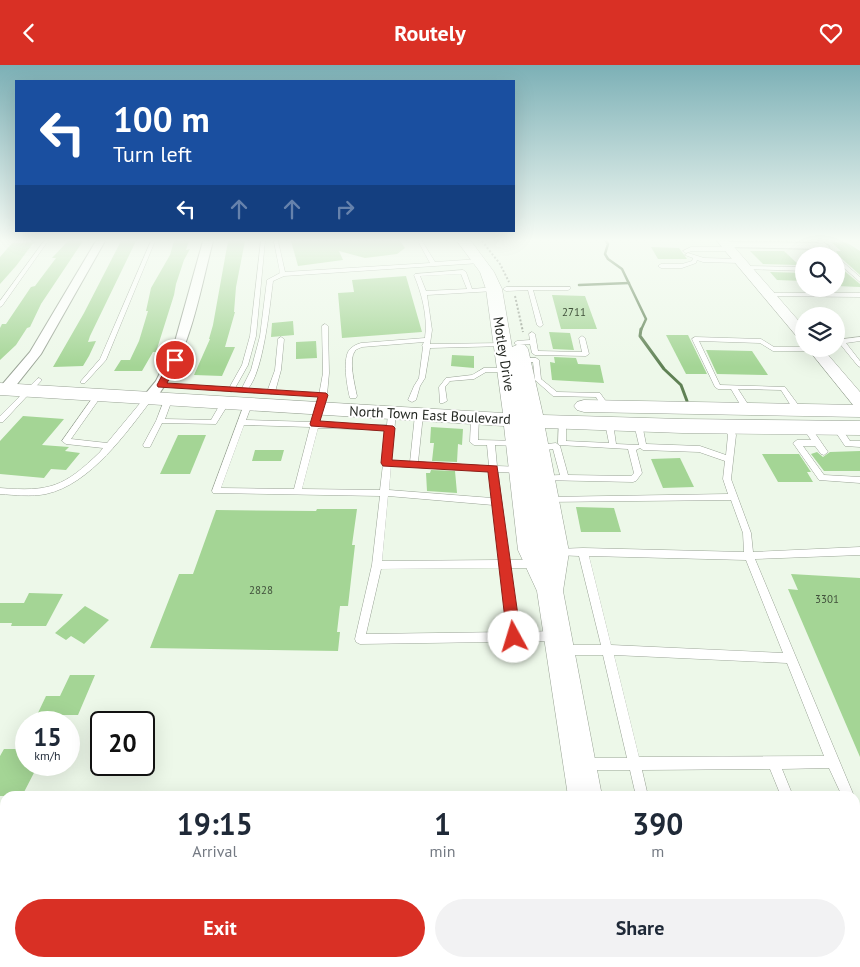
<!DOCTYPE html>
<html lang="en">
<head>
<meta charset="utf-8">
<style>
	body { margin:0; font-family:"PT Sans",sans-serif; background:#f2f2f3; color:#1f2937; height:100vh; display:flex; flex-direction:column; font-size:19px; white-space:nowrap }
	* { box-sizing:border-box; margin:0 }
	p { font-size:16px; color:#747a83 }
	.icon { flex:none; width:28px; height:28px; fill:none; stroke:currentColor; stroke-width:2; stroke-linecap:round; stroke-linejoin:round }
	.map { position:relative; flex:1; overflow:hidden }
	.details { position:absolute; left:0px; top:726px; width:860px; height:176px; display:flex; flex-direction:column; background:#fff; border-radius:15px 15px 0 0; box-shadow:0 5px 20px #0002 }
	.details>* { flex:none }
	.hud { position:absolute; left:15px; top:15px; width:500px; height:152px; border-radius:0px; box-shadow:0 5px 20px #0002; background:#1a4fa0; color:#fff; overflow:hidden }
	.fabs { position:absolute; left:795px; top:182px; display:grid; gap:10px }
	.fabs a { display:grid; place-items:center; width:50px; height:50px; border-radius:50%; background:#fff; box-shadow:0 5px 20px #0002; font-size:25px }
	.speed { position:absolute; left:15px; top:646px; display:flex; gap:10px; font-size:25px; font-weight:700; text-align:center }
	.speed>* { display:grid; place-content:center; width:65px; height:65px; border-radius:50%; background:#fff; box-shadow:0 5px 20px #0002; line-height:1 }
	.speed small { font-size:12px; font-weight:400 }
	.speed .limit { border:2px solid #111; border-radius:8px; background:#fff; color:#111 }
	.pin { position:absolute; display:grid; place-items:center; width:42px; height:42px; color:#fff; margin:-21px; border:2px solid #fff; border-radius:50%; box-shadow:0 1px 5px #0007 }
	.me { position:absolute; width:55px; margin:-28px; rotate:354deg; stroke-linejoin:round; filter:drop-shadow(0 0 4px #0008) }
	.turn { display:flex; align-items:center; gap:18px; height:105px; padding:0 15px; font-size:22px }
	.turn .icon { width:65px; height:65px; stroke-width:2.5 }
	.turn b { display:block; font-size:35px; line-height:42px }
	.lanes { display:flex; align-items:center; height:48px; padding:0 15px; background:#0003; justify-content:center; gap:25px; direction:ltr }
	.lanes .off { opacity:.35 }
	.eta { display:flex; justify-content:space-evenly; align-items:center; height:85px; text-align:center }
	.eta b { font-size:30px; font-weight:800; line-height:35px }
	.cta { display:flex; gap:10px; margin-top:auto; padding:10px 15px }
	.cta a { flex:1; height:58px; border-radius:30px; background:#d93025; color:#fff; font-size:20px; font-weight:800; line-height:58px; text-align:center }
	.cta a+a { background:#f2f2f3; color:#1f2937 }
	header { display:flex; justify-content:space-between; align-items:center; height:65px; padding:0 15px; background:#d93025; color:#fff; font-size:22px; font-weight:800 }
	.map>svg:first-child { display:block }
</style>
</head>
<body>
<header><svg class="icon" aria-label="back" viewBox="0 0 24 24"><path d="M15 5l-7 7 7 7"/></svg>Routely<svg class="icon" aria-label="heart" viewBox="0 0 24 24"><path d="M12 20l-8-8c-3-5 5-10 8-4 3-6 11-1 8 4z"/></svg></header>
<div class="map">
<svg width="860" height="902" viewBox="0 0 860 902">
	<rect width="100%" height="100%" fill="#edf8e9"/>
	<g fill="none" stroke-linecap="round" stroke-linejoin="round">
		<!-- stream-far1 -->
		<g stroke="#5f8154" stroke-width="2.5">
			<path d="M606,176L608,179L605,189L608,194L622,204L646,254L641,265"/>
			<path d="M579,220L629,218"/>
		</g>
		<!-- stream -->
		<path stroke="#5f8154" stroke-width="3" d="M641,264L640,271L664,304L681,320L687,336"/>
	</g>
	<!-- building -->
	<g fill="#a4d595">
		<path d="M68,176H83L41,239L30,262L27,263L16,280L0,295V263L2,259H6L31,222L35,221L56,193H52Z"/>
		<path d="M121,176H136L90,271L88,277L96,276L89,291L83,301L53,302L84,248Z"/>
		<path d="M174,176H189L186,185L190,184L184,195L176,219L174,230L156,287H153L142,306H114L121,295H130L139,276L148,246H146L151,223L170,190Z"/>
		<path d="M228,176H245L236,222L234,247H235L225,282H235L222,311L194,310L210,274H209L213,260Z"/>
		<path d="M291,176H400L405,183L397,189L365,193L339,186L343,195L298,201Z"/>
		<path d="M34,177L16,201L0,219V192L12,178Z"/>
		<path d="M831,177H846L860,186V210L839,191L836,186H841Z"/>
		<path d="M651,182L679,183L687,194H658Z"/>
		<path d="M750,186H784L799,200L763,199Z"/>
		<path d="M836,199L860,219V222L836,221Z"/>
		<path d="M770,207L804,208V216L777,215Z"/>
		<path d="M406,211L422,267L342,273L338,228L354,227L352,215Z"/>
		<path d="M552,230L585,231L597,264H561Z"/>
		<path d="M293,256L294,270L271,272L272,258Z"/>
		<path d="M549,267L570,268L574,285L553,284Z"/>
		<path d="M666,270H688L707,309H686Z"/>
		<path d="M316,276L317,293L296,294V277Z"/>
		<path d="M706,285L752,286L768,310L717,309Z"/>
		<path d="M452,290L474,291V303L451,301Z"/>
		<path d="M554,292L576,293L578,299L600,300L604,318L552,315L550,297L555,298Z"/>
		<path d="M23,351L64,354L42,380L69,382L65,386L80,388L66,405L51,404L44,413L0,409V376Z"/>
		<path d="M431,362L463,364L462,380L458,379L457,397L432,396L434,378H430Z"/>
		<path d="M178,370H206L190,409H160Z"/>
		<path d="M255,385H284L281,396H252Z"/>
		<path d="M860,386V406H824L811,389L817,387L823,392L830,387Z"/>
		<path d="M762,389H799L811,407H807L813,417H778Z"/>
		<path d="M680,393L694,422L663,423L651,394Z"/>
		<path d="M431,405L455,406L457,428L427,426L426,408H430Z"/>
		<path d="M576,442L614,443L621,467H581Z"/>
		<path d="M317,444H357L352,480H355L348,541H340L337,567H340L338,586L150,583L179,509H193L216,445L316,446Z"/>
		<path d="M791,509L860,513V692L788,524L798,525Z"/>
		<path d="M29,528L63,529L46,561H11L12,558H0V538H24Z"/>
		<path d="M85,541L109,555L84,579L71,571L66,575L55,568Z"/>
		<path d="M70,610H95L78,650H37L46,631H60Z"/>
		<path d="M4,684H26V700H38L22,731H0V691Z"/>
	</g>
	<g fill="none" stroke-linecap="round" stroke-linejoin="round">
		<defs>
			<g id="service">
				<path d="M44,176H48L2,241L0,242V236Z"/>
				<path d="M151,176H155L106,295L85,318H81V316L100,294Z"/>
				<path d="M261,176H265L256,271L248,300L234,325L231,327L228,325L242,300L250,271Z"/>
				<path d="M274,176H278L285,207L430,198L418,176H422L435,197L480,194L483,196L480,198L284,211L273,216C270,238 263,317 244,327L241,325L251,305L260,271L267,215L280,208Z"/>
				<path d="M817,176H822L837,190V192L860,212V217L836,196V191H832Z"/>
				<path d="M691,182H730L733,184L730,186H692L686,188L683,186Z"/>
				<path d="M688,188L704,193L740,194L743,196L740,198L703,197L697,195L696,198L682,203H661L658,201L661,199H682L692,196L693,193L685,190Z"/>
				<path d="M747,201L804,202V206L745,204V202Z"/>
				<path d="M463,205L466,207L472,224L494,222L497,224L494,226L427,230L432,265L430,279L503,278L506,280L505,281L430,283L425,313L420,321L416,335L412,337L408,335L414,321L419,313L423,282L422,281L424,277L362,282C360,283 356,284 355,286C348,294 355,321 357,331L356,333H350C347,322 342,292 350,284C353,281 357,279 361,278L425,273C428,252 422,229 414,210L415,209ZM461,209L467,224L426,226L420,211Z"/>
				<path d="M570,222V224L568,225H533L543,260L540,262L537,260L528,225L506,226L503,224L506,222Z"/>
				<path d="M769,228H860V232L767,231L766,230Z"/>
				<path d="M325,259L328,261L329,308L327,330L323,332L319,330L323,308L322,261Z"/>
				<path d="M532,267L535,269L538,286L582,287L579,273L582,271L585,273L589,289L586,291L535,290L532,288L530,279L517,280L514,278L517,276L530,275L529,269Z"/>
				<path d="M281,272L284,274L281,305L275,327L271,329L267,327L275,305L278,274Z"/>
				<path d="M695,272L761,274L774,282H804V284H819L816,286H773L760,278L699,276L720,320L785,322L802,345L801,347H795L781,325L738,324L751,344L747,346H744L731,324H718L715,322L692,274Z"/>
				<path d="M860,272V276L846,278L860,296V302L858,301L840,279H836V275Z"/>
				<path d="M536,293L539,295L541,314L557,327L600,328L610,342L609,344H603L596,332L553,331L535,315L533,297H521L518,295L521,293Z"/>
				<path d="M484,303H507L510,305L507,307H486L474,314L450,316L445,322L447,336L443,338H440L439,322L446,313L472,310Z"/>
				<path d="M39,313L42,315L41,316L3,357H0V351L37,314Z"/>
				<path d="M96,328H100L102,330L71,374L107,378L146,331H152L153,333C126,368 91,419 46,429C31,432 15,430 0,429V423C50,427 64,422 100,387L103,383L66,379L62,376Z"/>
				<path d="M165,333H171L172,335L165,354L211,355L222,336H225L229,338L216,359L162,358L150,382H144L143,380L156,356Z"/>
				<path d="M245,337H248L252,339L246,355L312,357L315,344L319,342L323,344L319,358L387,360L388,348L392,346H395L396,348L391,396L410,397L415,350L419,348L423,350L418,397L489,401L487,380H474L470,377L471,353L475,351L479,353L478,375L520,376L521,378L520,380L517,381L495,380L497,401L521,402L525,405L521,408L498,407L509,495H535L538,496L540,499L538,502L535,503H510L519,567L555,566L559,568L560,571L559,574L555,576L360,579L356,577L355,574L372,500L380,431L213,428L212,426ZM244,360L310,362L294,424L221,423ZM318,363L387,365L380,425L302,424ZM391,401L490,406L492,433L389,425ZM388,431L493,440L500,495L382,496ZM501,503L508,567L366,569L381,504Z"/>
				<path d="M559,355H565L566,357V376L609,378L605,358L609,356L613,358L616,379L639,380L634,359L638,357L642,359L646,379L700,381L726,390L728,370L724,362L728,360H731L736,370L731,414L751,468L753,487L860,482V490L755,494L854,731H842L829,703L782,704L793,731H781L770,704L642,705L648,731H636L630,705H585L581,703L579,699L581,695L585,693H627L603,590H563L559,588L558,585L559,582L563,580H601L579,491L556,490L554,487L556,484L583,483L744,487L743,468L731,435L544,437L543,435L547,432L728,429L723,414L725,396L699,387L643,385L640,383L636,385L642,408L636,416L633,417L540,415L539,413L540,411L560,410L553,384L538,386L534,383L538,380L556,378L560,381L568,410L631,411L634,408L628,384L559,380L558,378ZM589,491L746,495L783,588L611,580ZM614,590L787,598L824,691L639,692Z"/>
				<path d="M804,361H810L828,387L824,390L821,389L815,381H803L824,410L860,412V418L819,415L793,378L797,375H811L803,363Z"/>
				<path d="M834,361H840L850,376H860V382L845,381L833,363Z"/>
				<path d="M855,742L860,744V766L855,763Z"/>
				<path d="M855,893L860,902H844L843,898H855Z"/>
				<path d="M364,898H378V902H362Z"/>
				<path d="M516,898H532L531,902H514Z"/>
			</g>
			<g id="minor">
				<path d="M96,176H105L41,289L10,328H0V322L30,287Z"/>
				<path d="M203,176H213C198,233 191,288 154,336H144L142,333L156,316L174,280Z"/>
				<path d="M727,177L824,178L829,181L824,184L724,182V178Z"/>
			</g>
			<g id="tertiary">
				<path d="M717,176H729L804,262V275L799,274Z"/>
				<path d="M808,284H823L860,327V342L854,341Z"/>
			</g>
			<g id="secondary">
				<path d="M457,176H471L494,207L502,224L512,282L519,279L525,280L528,284L543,350L682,354L860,356V370L682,368L545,363L569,487L563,526L602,731H568L537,526L518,485L504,361L0,330V318L503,348L486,224L480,207Z"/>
				<path d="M584,335L860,340V352L584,347L577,345L574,341L577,337Z"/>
				<path d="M593,898H633L634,902H594Z"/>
			</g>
		</defs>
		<!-- service casing -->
		<use href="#service" stroke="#99a395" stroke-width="1"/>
		<!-- minor casing -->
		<use href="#minor" stroke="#99a395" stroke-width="2"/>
		<!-- tertiary casing -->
		<use href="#tertiary" stroke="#99a395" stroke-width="1"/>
		<!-- secondary casing -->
		<use href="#secondary" stroke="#99a395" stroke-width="1"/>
		<!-- path -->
		<g stroke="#979f93" stroke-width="2" stroke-dasharray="2 2" stroke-linecap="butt">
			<path d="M482,176L500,199L509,217"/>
			<path d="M515,231L523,267"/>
		</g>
		<!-- service -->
		<use href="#service" fill="#fff" fill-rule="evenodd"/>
		<!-- minor -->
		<use href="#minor" fill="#fff" fill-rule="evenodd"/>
		<!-- tertiary -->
		<use href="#tertiary" fill="#fff" fill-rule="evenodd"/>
		<!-- secondary -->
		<use href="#secondary" fill="#fff" fill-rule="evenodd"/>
	</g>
	<!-- sky -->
	<linearGradient id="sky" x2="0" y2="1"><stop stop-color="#7cb0b6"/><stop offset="0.58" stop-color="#f7fcf5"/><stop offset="1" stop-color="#f7fcf5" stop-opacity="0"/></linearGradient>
	<rect width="860" height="302" fill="url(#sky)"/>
	<!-- route -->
	<path fill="#d93025" stroke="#8d1f18" d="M175,292L179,295L167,318L326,328L328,330L320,356L393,361L395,363L392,395L497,401L521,572L519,577L514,578L509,577L507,572L488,407L383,401L381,398L384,366L311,361L310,359L318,332L158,322L157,320L170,295Z"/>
	<g text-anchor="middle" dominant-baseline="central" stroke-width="4" stroke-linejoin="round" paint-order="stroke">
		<!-- number labels -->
		<g font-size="11" fill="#40503b">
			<text x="574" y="247">2711</text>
			<text x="261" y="525">2828</text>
			<text x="827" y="534">3301</text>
		</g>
		<!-- street labels -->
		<g font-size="14" fill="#1f231d" stroke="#fff">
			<text transform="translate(504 289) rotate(81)">Motley Drive</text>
			<text transform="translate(430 350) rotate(3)">North Town East Boulevard</text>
		</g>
	</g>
</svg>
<div class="fabs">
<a><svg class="icon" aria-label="search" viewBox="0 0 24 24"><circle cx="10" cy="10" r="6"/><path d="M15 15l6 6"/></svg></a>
<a><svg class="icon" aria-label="layers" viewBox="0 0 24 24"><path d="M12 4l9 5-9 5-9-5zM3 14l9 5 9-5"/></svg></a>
</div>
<div class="speed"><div>15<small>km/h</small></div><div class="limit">20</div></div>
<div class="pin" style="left:175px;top:295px;background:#d93025"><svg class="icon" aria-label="arrive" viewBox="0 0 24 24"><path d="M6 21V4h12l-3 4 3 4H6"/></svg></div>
<svg class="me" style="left:514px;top:572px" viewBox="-20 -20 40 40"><circle r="19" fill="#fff"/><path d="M0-13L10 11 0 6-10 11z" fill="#d93025"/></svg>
<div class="hud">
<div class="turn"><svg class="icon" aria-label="left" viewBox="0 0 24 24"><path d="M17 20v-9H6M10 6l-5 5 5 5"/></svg><div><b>100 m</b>Turn left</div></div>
<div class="lanes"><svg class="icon" aria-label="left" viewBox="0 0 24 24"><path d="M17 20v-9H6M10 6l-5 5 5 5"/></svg><svg class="icon off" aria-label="ahead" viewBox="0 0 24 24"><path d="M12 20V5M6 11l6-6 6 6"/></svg><svg class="icon off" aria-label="ahead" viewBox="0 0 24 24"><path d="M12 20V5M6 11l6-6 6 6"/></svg><svg class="icon off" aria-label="right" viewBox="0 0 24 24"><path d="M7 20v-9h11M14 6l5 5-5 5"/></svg></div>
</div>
<section class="details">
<div class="eta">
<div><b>19:15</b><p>Arrival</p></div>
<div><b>1</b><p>min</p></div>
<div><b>390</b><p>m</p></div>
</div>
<div class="cta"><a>Exit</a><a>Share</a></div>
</section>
</div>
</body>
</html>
